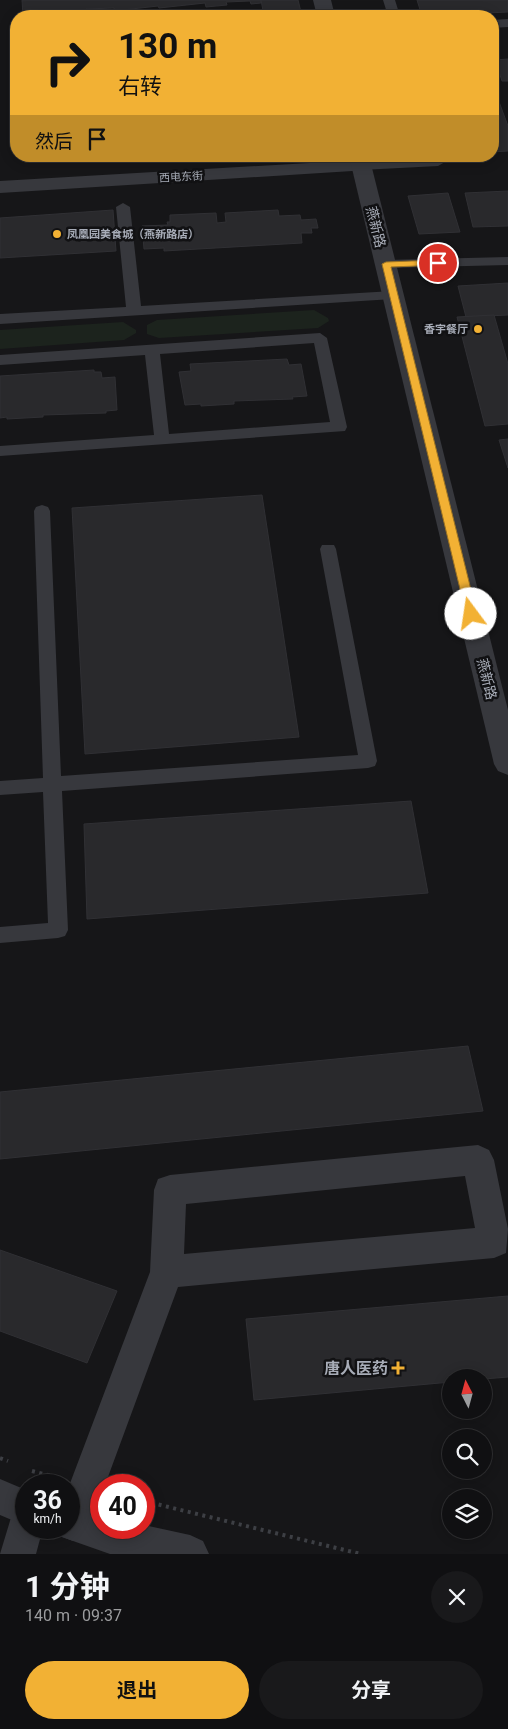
<!DOCTYPE html>
<html lang="zh">
<head>
<meta charset="utf-8">
<style>
	body { margin:0; font-family:Roboto,"Noto Sans SC",sans-serif; background:#19191b; color:#f1f3f6; height:100vh; display:flex; flex-direction:column; font-size:19px; white-space:nowrap }
	* { box-sizing:border-box; margin:0 }
	p { font-size:16px; color:#9c9d9f }
	.icon { flex:none; width:28px; height:28px; fill:none; stroke:currentColor; stroke-width:2; stroke-linecap:round; stroke-linejoin:round }
	.map { position:relative; height:1554px; overflow:hidden }
	.drawer { display:flex; flex-direction:column; background:#101012; flex:1 }
	.drawer>* { flex:none }
	.top-card { position:absolute; left:10px; top:10px; width:489px; height:152px; border-radius:20px; box-shadow:0 2px 12px #0003,0 0 0 1px #303032; background:#f2b134; color:#111; overflow:hidden }
	.needle { width:32px; rotate:354deg }
	.buttons { position:absolute; left:442px; top:1369px; display:grid; gap:10px }
	.buttons a { display:grid; place-items:center; width:50px; height:50px; border-radius:50%; background:#101012; box-shadow:0 2px 12px #0003,0 0 0 1px #303032; font-size:25px }
	.speed { position:absolute; left:15px; top:1474px; display:flex; gap:10px; font-size:25px; font-weight:700; text-align:center }
	.speed>* { display:grid; place-content:center; width:65px; height:65px; border-radius:50%; background:#101012; box-shadow:0 2px 12px #0003,0 0 0 1px #303032; line-height:1 }
	.speed small { font-size:12px; font-weight:400 }
	.speed .limit { border:8px solid #d22; background:#fff; color:#111 }
	.pin { position:absolute; display:grid; place-items:center; width:42px; height:42px; color:#fff; margin:-21px; border:2px solid #fff; border-radius:50%; box-shadow:0 1px 5px #0007 }
	.me { position:absolute; width:55px; margin:-28px; rotate:346deg; stroke-linejoin:round; filter:drop-shadow(0 0 4px #0008) }
	.turn { display:flex; align-items:center; gap:18px; height:105px; padding:0 25px; font-size:22px }
	.turn .icon { width:65px; height:65px; stroke-width:2.5 }
	.turn b { display:block; font-size:35px; line-height:42px }
	.then { display:flex; align-items:center; height:48px; padding:0 25px; background:#0003; gap:10px; font-size:19px }
	.round { display:grid; place-items:center; flex:none; width:52px; height:52px; border-radius:26px; background:#19191b }
	.summary { display:flex; align-items:center; justify-content:space-between; height:85px; padding:0 25px }
	h1 { font-size:30px; font-weight:700; line-height:38px }
	.button { display:flex; gap:10px; margin-top:auto; padding:10px 25px }
	.button a { flex:1; height:58px; border-radius:30px; background:#f2b134; color:#111; font-size:20px; font-weight:700; line-height:58px; text-align:center }
	.button a+a { background:#19191b; color:#f1f3f6 }
	.map>svg:first-child { display:block }
</style>
</head>
<body>
<div class="map">
<svg width="508" height="1554" viewBox="0 0 508 1554">
	<rect width="100%" height="100%" fill="#161618"/>
	<!-- green -->
	<g fill="#1c231d">
		<path d="M314,310L328,318L329,321L318,328L159,338L147,334V325L157,320Z"/>
		<path d="M123,322L136,330V333L124,340L0,349V330Z"/>
	</g>
	<!-- building -->
	<g fill="#29292c" stroke="#303034">
		<path d="M22,0H261V3L251,4L250,1L226,2L227,5L206,7L205,3L159,8L158,6L114,11V8L86,9L87,12H38V15L23,16Z"/>
		<path d="M261,0H298L302,16H264Z"/>
		<path d="M417,0H508V12L487,13L488,16H422Z"/>
		<path d="M508,59V81H502L495,60Z"/>
		<path d="M492,83L508,126V151L492,152Z"/>
		<path d="M33,156H135L33,162Z"/>
		<path d="M508,191V226L473,227L465,193Z"/>
		<path d="M448,193L460,232L419,234L408,196Z"/>
		<path d="M113,210L116,251L0,258V218Z"/>
		<path d="M278,210L279,216L300,215L301,220L316,219L318,228H311L312,233H301L302,243L164,251V248L144,249L142,226L168,225L167,222H170V215L216,213L217,223L226,222L225,213Z"/>
		<path d="M508,283V315L466,317L458,286Z"/>
		<path d="M494,315L508,364V424L485,426L457,317Z"/>
		<path d="M287,359L289,365L301,364L307,396L292,397L293,399L234,401V404L201,406V404L185,405L179,372L191,371L190,364Z"/>
		<path d="M94,370V372H101L102,378L115,377L117,410L106,411V413L43,415V417L7,419V417L0,418V376Z"/>
		<path d="M508,439V468L499,440Z"/>
		<path d="M262,495L299,737L85,754L72,508Z"/>
		<path d="M411,801L428,893L87,919L84,824Z"/>
		<path d="M468,1046L483,1111L0,1159V1092Z"/>
		<path d="M0,1250L117,1291L87,1363L0,1331Z"/>
		<path d="M508,1296V1377L484,1379L451,1378V1382L254,1400L246,1319Z"/>
	</g>
	<g fill="none" stroke-linecap="round" stroke-linejoin="round">
		<!-- path -->
		<g stroke="#3d3f44" stroke-width="4" stroke-dasharray="3 4.5" stroke-linecap="butt">
			<path d="M0,1458L8,1461"/>
			<path d="M32,1471L55,1477"/>
			<path d="M144,1501L361,1554"/>
		</g>
		<!-- service -->
		<g fill="#37383d" fill-rule="evenodd">
			<path d="M383,0H395L400,16H388Z"/>
			<path d="M508,19V27L492,28V20Z"/>
			<path d="M429,156H443L445,162L438,166L361,170L354,166L361,162L430,158Z"/>
			<path d="M123,203L130,207L141,306L393,291L400,295L393,299L0,324V314L126,307L116,207Z"/>
			<path d="M508,257V265L386,268L379,264L386,260Z"/>
			<path d="M320,333L327,338L347,427L345,431L0,456V446L154,435L145,355L0,365V355ZM314,343L330,422L169,434L160,354Z"/>
			<path d="M42,505L48,507L50,511L61,776L358,755L320,549L322,545H334L336,549L377,761L375,766L368,768L62,791L68,930L65,936L58,938L0,943V927L48,923L43,792L0,795V781L43,778L34,511L36,507Z"/>
		</g>
		<!-- minor -->
		<g fill="#37383d" fill-rule="evenodd">
			<path d="M361,160L368,162L371,166L368,170L0,193V181Z"/>
			<path d="M478,1145L489,1150L494,1160L508,1229L506,1253L494,1258L178,1287L105,1485H101V1496L86,1536L73,1541L60,1536L56,1528H69V1486L150,1272L154,1190L158,1179L170,1175ZM465,1176L475,1228L184,1254L186,1204Z"/>
			<path d="M26,1506V1528H43L36,1554H0L13,1511Z"/>
		</g>
		<!-- tertiary -->
		<g fill="#37383d" fill-rule="evenodd">
			<path d="M313,0H331L335,16H317Z"/>
			<path d="M349,156H369L508,710V775L498,771L494,764Z"/>
			<path d="M0,1479L26,1490V1526L0,1515Z"/>
			<path d="M69,1504L101,1514V1528H144V1525L190,1535L203,1541L209,1554H110L56,1535L53,1528H69Z"/>
		</g>
	</g>
	<!-- route -->
	<path fill="#f2b134" stroke="#9d7322" d="M438,260L443,263L441,265L391,267L477,614L471,618L466,614L382,264L386,262Z"/>
	<!-- markers -->
	<g fill="#f2b134" stroke="#111113" stroke-width="2">
		<circle cx="57" cy="234" r="5"/>
		<circle cx="478" cy="329" r="5"/>
		<path d="M395.5 1360.5h5v5h5v5h-5v5h-5v-5h-5v-5h5z"/>
	</g>
	<g text-anchor="middle" dominant-baseline="central" stroke-width="5" stroke-linejoin="round" paint-order="stroke">
		<!-- far-street labels -->
		<g font-size="11" fill="#a8adb8" stroke="#111113">
			<text transform="translate(181 177) rotate(-3)">西电东街</text>
		</g>
		<!-- far-poi labels -->
		<g font-size="11" font-weight="bold" fill="#a8adb8" stroke="#111113" text-anchor="start">
			<text x="67" y="234">凤凰园美食城（燕新路店）</text>
			<text x="468" y="329" text-anchor="end">香宇餐厅</text>
		</g>
		<!-- street labels -->
		<g font-size="14" fill="#a8adb8" stroke="#111113">
			<text transform="translate(376 227) rotate(76)">燕新路</text>
			<text transform="translate(487 679) rotate(76)">燕新路</text>
		</g>
		<!-- near-poi labels -->
		<g font-size="16" font-weight="bold" fill="#a8adb8" stroke="#111113" text-anchor="end">
			<text x="388" y="1368">唐人医药</text>
		</g>
	</g>
</svg>
<div class="buttons">
<a><svg class="needle" viewBox="-14 -14 28 28"><path d="M0-13l5 13h-10z" fill="#e53935"/><path d="M0 13l5-13h-10z" fill="#9c9d9f"/></svg></a>
<a><svg class="icon" aria-label="search" viewBox="0 0 24 24"><circle cx="10" cy="10" r="6"/><path d="M15 15l6 6"/></svg></a>
<a><svg class="icon" aria-label="layers" viewBox="0 0 24 24"><path d="M12 4l9 5-9 5-9-5zM3 14l9 5 9-5"/></svg></a>
</div>
<div class="speed"><div>36<small>km/h</small></div><div class="limit">40</div></div>
<div class="pin" style="left:438px;top:263px;background:#d93025"><svg class="icon" aria-label="arrive" viewBox="0 0 24 24"><path d="M6 21V4h12l-3 4 3 4H6"/></svg></div>
<svg class="me" style="left:471px;top:614px" viewBox="-20 -20 40 40"><circle r="19" fill="#fff"/><path d="M0-13L10 11 0 6-10 11z" fill="#f2b134"/></svg>
<div class="top-card">
<div class="turn"><svg class="icon" aria-label="right" viewBox="0 0 24 24"><path d="M7 20v-9h11M14 6l5 5-5 5"/></svg><div><b>130 m</b>右转</div></div>
<div class="then">然后<svg class="icon" aria-label="arrive" viewBox="0 0 24 24"><path d="M6 21V4h12l-3 4 3 4H6"/></svg></div>
</div>
</div>
<section class="drawer">
<div class="summary"><div><h1>1 分钟</h1><p>140 m · 09:37</p></div><a class="round"><svg class="icon" aria-label="close" viewBox="0 0 24 24"><path d="M6 6l12 12M18 6L6 18"/></svg></a></div>
<div class="button"><a>退出</a><a>分享</a></div>
</section>
</body>
</html>
